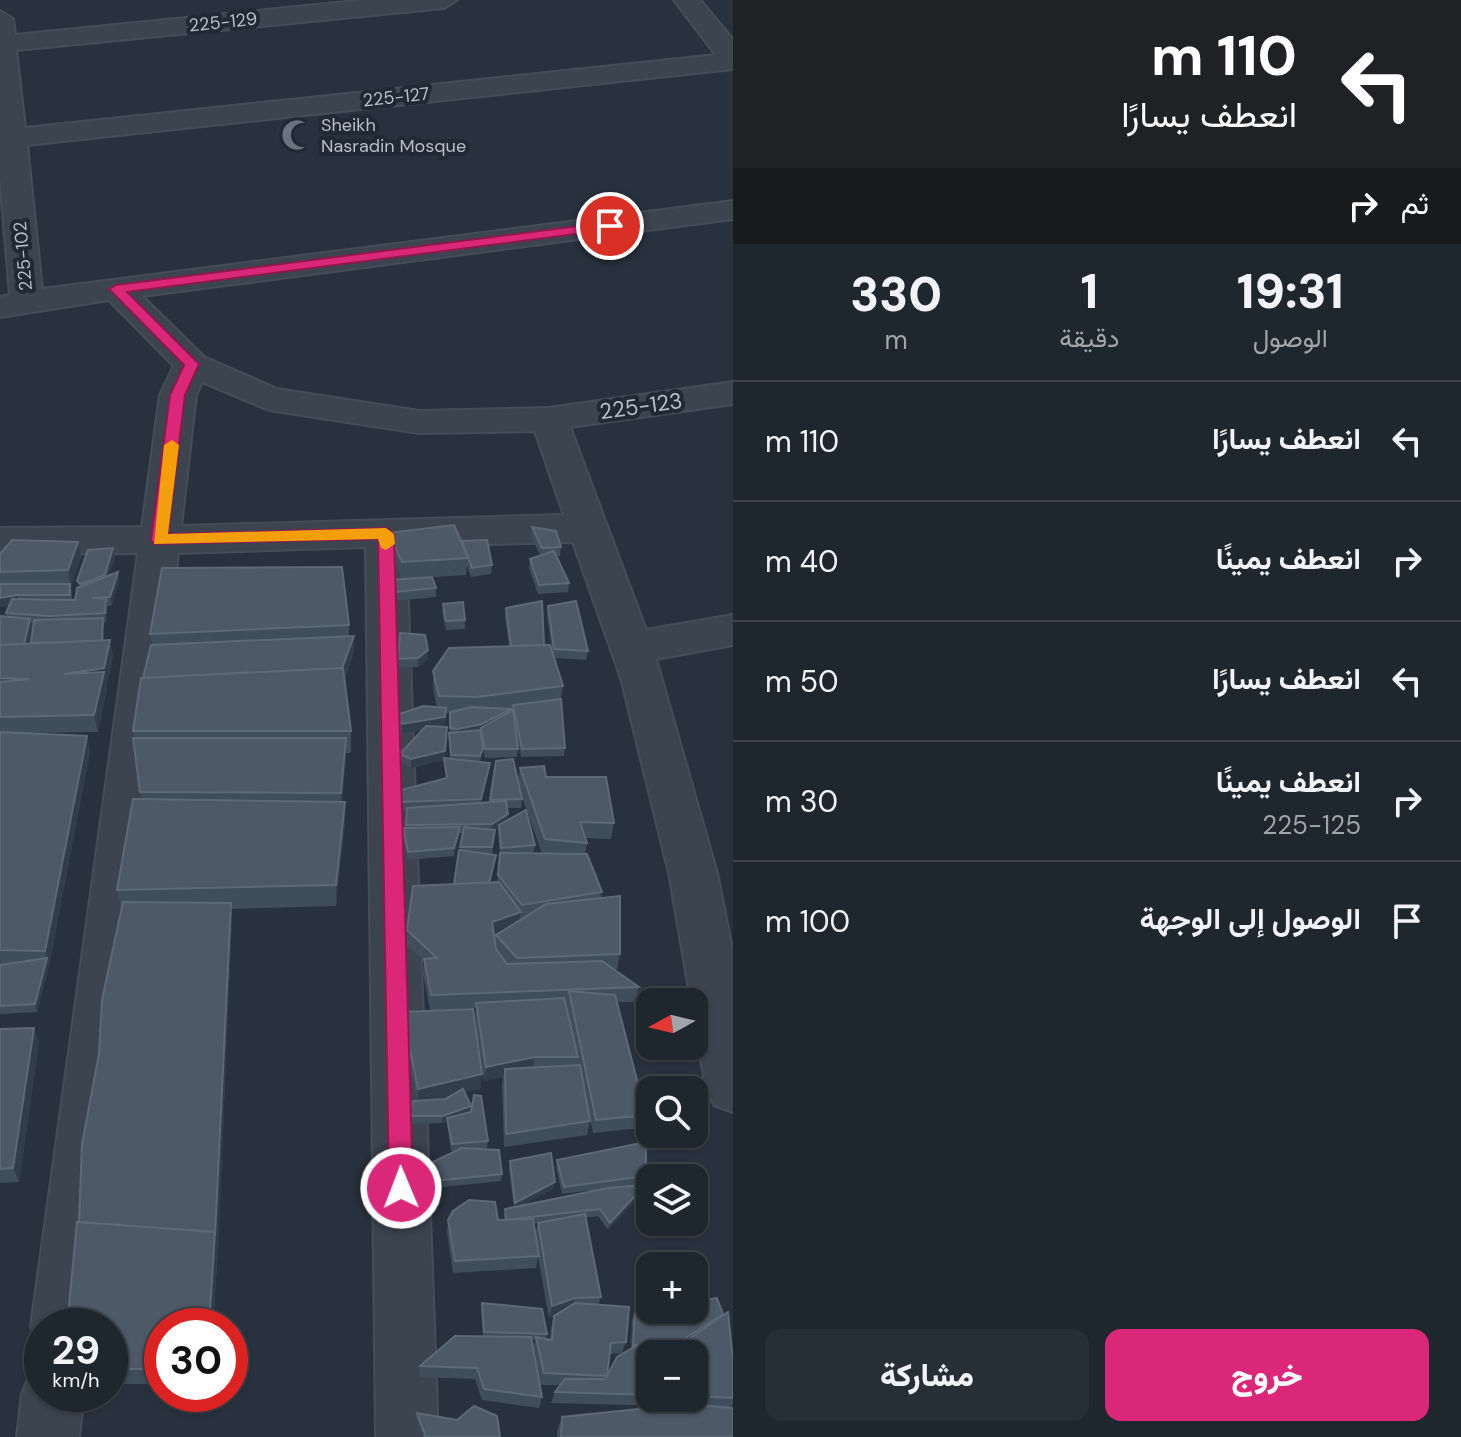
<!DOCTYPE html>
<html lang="ar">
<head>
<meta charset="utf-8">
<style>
	body { margin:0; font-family:"DM Sans",Vazirmatn,sans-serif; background:#262e36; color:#f1f3f6; direction:rtl; height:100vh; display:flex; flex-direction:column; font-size:30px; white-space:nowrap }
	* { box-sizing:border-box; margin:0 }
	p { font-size:26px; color:#a1a5aa }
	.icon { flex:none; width:44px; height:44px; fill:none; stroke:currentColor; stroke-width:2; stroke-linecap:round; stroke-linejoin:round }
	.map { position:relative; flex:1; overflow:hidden; direction:ltr }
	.sheet { display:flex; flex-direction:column; background:#1e262e; width:728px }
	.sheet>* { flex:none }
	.top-card { background:#202124; color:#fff; overflow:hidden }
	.needle { width:52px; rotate:262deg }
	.controls { position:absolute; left:636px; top:988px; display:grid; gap:16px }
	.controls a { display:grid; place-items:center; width:72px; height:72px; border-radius:16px; background:#1e262e; box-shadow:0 2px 6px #0004,0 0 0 2px #3c434a; font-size:40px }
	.speed { position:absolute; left:24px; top:1308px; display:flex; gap:16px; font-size:40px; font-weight:700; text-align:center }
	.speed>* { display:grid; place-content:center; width:104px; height:104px; border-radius:50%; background:#1e262e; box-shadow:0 2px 6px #0004,0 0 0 2px #3c434a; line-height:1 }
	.speed small { font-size:20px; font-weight:400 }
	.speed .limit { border:12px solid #d22; background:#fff; color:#111 }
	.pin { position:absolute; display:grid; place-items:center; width:68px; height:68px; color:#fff; margin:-34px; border:4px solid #fff; border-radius:50%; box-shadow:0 2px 8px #0007 }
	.me { position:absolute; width:88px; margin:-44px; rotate:359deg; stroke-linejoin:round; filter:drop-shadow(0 0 6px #0008) }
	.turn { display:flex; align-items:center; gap:28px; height:168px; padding:0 32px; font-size:36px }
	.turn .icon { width:104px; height:104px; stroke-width:2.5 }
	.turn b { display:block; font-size:56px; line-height:68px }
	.then { display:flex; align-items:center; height:76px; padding:0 32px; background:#0003; gap:16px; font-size:30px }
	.eta { display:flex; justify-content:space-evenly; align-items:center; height:136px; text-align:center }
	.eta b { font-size:48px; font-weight:800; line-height:56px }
	.cta { display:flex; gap:16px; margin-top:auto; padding:16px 32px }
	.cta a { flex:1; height:92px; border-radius:16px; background:#db2777; color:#fff; font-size:32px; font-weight:800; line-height:92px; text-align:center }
	.cta a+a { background:#262e36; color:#f1f3f6 }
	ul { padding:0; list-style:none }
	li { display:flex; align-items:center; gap:24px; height:120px; padding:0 32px; border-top:2px solid #3c434a }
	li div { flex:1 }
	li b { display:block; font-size:30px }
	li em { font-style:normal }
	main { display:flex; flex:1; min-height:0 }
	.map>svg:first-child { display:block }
</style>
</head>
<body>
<main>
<section class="sheet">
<div class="top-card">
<div class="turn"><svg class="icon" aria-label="left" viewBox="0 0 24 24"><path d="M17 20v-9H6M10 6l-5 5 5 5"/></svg><div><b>110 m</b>انعطف يسارًا</div></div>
<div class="then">ثم<svg class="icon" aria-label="right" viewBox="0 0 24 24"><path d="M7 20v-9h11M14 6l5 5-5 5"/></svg></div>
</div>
<div class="eta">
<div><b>19:31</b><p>الوصول</p></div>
<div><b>1</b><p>دقيقة</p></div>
<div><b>330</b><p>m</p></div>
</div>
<ul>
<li><svg class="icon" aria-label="left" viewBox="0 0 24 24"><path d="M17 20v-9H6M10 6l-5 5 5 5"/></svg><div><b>انعطف يسارًا</b></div><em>110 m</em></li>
<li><svg class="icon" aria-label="right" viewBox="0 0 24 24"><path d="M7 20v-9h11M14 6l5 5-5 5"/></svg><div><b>انعطف يمينًا</b></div><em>40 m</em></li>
<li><svg class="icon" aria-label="left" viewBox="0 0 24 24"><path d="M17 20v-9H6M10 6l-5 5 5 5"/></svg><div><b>انعطف يسارًا</b></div><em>50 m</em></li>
<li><svg class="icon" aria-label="right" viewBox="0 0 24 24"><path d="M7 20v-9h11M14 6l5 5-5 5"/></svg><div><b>انعطف يمينًا</b><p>225-125</p></div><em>30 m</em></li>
<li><svg class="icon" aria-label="arrive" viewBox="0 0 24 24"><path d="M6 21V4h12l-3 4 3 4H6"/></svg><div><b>الوصول إلى الوجهة</b></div><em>100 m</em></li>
</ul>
<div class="cta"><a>خروج</a><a>مشاركة</a></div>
</section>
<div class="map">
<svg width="733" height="1437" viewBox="0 0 733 1437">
	<rect width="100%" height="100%" fill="#28323e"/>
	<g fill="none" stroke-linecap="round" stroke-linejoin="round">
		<defs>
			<g id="minor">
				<path d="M366,0H457L444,8L16,50L25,128L716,55L674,0H700L733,40V69L27,145L42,289L733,201V219L142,296L204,357L277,389L419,411L549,408L733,382V404L570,427L646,630L733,615V645L656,659L717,873L733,954V1112L714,1105L706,1088L669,873L621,678L573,542L406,546L438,1437H376L366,547L178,553L91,1326H42V1348L31,1326L138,553L0,554V528L142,527L160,395L174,366L109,300L0,317V297L10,295L0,177V11L13,19L15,35ZM202,382L269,410L419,433L535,431L564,515L181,526L196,395Z"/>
				<path d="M42,1368V1394H84L79,1437H17L22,1394L31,1372Z"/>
			</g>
		</defs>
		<!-- minor casing -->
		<use href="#minor" stroke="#454d58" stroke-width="4"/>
		<!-- minor -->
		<use href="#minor" fill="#3b444f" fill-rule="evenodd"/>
	</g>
	<!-- wall -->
	<g fill="#404d5a" fill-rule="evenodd">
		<path d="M532,527L561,547L560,556H556L569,583L568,592L538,594L529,568L530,559L540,555L531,536Z"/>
		<path d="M388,533L462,544L492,565L491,574L471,577L467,566L466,575L402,579L388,550Z"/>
		<path d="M78,542L81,558L71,587L72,600H75L79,588L77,581L113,548L115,557L109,575L118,572L119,581L112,605L108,606L106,622H104V641L110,640L113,657L107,684L106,685L107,688L98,732L23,733L87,736L90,752L49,966L37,1012L0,1014V616L7,617L6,613L9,606L0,607V554ZM31,623H34L31,643L29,644L32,627Z"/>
		<path d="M390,580L436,588V597L395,601L390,588Z"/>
		<path d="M443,604L465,620V629L446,630L442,613Z"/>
		<path d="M548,606L588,651L586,660L554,658L563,686L561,699L565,748L564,756L521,757L515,728L518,749L517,757L485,758L483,749L480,762L490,763L481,803L490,802L496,761L518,781L520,768L546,777L614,823L611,839L585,838L587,843L585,854L602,892L601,898L620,954L617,969H614L639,987L635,1002H617L646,1115L642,1128L593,1133L589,1113L590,1121L587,1135L504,1147L502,1084L503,1077L484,1081L475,1017L476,1008L430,1010L423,974L424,961L406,945L407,930L454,884L463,833H460L454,856L408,860L403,837V828H406L407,811H401V790L446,778L444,760L411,768L400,762V754L423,730L402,733L394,725V716L437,708L433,687V671L509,646L505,617L506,608L544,645L552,650L547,615ZM446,713H450V758H445L439,727L445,726ZM520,791L542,854H533L535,845L508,820L507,808H521L522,799ZM498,828L500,855L497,882L490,883L496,855L492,854L495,830Z"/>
		<path d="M349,625V636L354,652L345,678L351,731V753H346L342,802L345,824L336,906L231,909L232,918L218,1249L213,1326H162V1384H110V1326L79,1223L99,1054L121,909L117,890L141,799L133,731L143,678L152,645L150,634Z"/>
		<path d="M400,633L428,650V659L418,667L398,668Z"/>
		<path d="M402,1012L482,1074L480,1089L465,1092L488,1141L487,1148L480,1149L502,1174L501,1181L424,1189L420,1175V1168L457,1151H451L447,1122L442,1123L405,1124L406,1116L417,1101L401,1027ZM454,1095L445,1099L428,1100Z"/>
		<path d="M0,1029L39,1042L19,1182L0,1183Z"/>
		<path d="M557,1160L646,1176L644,1184L562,1194L556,1167Z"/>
		<path d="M510,1161L555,1182L553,1189L520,1206L645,1185L643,1192L608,1230L598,1216L585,1218L601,1297L598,1305L626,1342L622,1353L610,1354L607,1376L631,1349L632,1319L635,1313L722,1316L733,1361V1404L731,1407L733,1437H557V1431L562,1417L668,1406L551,1403L555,1392L560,1385H541L533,1348L535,1340H531L542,1397L539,1408L482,1400L475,1379L419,1377L420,1366L483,1336L481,1309L482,1303L547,1334L546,1339H550L551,1328L554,1316L549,1318L538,1257L536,1268L453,1273L447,1233L448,1220H504L505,1209L514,1208L509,1169ZM538,1223L535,1234L533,1224ZM650,1354H694V1398H650Z"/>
		<path d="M417,1413L500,1437H423L416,1418Z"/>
	</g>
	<!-- shaded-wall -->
	<g fill="#313d4a">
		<path d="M78,542L81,558L71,587L68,570Z"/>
		<path d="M113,548L115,557L107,583L83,593L81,584Z"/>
		<path d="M118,572L119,581L112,605L110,597Z"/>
		<path d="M17,595L19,604L0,607V598Z"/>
		<path d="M106,599L108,608L106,622L105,613Z"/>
		<path d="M103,618L104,626L103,654L102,646Z"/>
		<path d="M30,619L32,627L26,656L24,647Z"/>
		<path d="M354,636V652L342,685V669Z"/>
		<path d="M110,640L113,657L107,684L106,685L107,688L98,732L94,715L64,674Z"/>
		<path d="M428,650V659L418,667V658Z"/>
		<path d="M511,709L510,717L481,732L482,724Z"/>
		<path d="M445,717V726L402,733V724Z"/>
		<path d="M482,724L480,733L458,738V729Z"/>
		<path d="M447,727L445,760L411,768V759Z"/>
		<path d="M87,736L90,752L49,966L37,1012L35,1004L47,958L45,951Z"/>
		<path d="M346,738V760L341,814V793Z"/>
		<path d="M490,763L489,771L480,808L481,799Z"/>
		<path d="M345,802V824L336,906V885Z"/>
		<path d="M508,814L507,823L491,832L492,824Z"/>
		<path d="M460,827L459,836L454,856V848Z"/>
		<path d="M231,903L232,918L218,1249L215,1236Z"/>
		<path d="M521,912L518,927L490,937L492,922Z"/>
		<path d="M34,1028L39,1042L19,1182L13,1168Z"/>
		<path d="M535,1057L532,1071L505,1069L503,1077L484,1081L486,1067Z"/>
		<path d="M482,1074L480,1089L417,1103L418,1089Z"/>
		<path d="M471,1106L470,1113L447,1118V1122L442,1123L443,1116Z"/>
		<path d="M555,1182L553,1189L514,1210L515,1203Z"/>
		<path d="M645,1185L643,1192L608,1230L610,1223Z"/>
		<path d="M215,1232L218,1249L213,1326H209Z"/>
		<path d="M575,1298L572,1310L549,1318L552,1306Z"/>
		<path d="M723,1314L720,1320L665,1354L668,1349Z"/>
	</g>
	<!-- building -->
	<g fill="#4d5966" stroke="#5e6976" stroke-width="2">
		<path d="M454,525L468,558L402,562L388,533Z"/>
		<path d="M532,527L556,531L561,547L542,548Z"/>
		<path d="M12,540L78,542L68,570L0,572V554Z"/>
		<path d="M487,540L492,565L472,568L462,541Z"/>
		<path d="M113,548L105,575L81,584L77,581L88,550Z"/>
		<path d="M554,551L569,583L539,585L530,559Z"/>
		<path d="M342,567L349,625L150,634L162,568Z"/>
		<path d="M118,572L110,597L92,598L106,599L105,613L49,616L6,613L12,599L75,600L77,588Z"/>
		<path d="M432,577L436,588L395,592L390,580Z"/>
		<path d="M0,584H70V595H17L0,598Z"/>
		<path d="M542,601L544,645L511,646L506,608Z"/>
		<path d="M576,601L588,651L554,649L548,606Z"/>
		<path d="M463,602L465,620L446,621L443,604Z"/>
		<path d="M0,616L30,619L24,644L0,645Z"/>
		<path d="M103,618L102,641L31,643L34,620Z"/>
		<path d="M400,633L425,635L428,650L418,658L398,659Z"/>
		<path d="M354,636L342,668L143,678L151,645Z"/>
		<path d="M110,640L104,668L64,674L104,672L94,715L0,717V682L29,679L0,678V645Z"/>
		<path d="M550,645L563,686L476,697L439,696L433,671L449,648Z"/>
		<path d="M343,668L351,731H133L141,678Z"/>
		<path d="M561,699L565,748L522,749L513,705Z"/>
		<path d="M423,706L446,708L445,717L402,724L394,716Z"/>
		<path d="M472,707L511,709L482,724L458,729L450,728V712Z"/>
		<path d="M513,710L518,749H485L481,728Z"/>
		<path d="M426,726L447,727L445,751L411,759L400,754Z"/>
		<path d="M480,730L483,748L480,756L451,755L449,733Z"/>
		<path d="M0,732L87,736L45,951L0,950Z"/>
		<path d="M133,738H346L341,793L140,792Z"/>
		<path d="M444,758L490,763L481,799L401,802V790L447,778Z"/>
		<path d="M513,759L522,799L490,800L496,761Z"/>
		<path d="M544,766L546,777H606L614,823L580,822L587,843L545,839L520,768Z"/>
		<path d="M133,799L345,802L336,885L117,890Z"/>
		<path d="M506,801L508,814L492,824L406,825L407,808Z"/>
		<path d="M526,810L535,845L501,848L499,825Z"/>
		<path d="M460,827L454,848L408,852L403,828Z"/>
		<path d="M464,827L495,830L492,847H460Z"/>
		<path d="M459,850L496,855L489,883L454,884Z"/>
		<path d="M500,853L587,854L602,892L522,905L498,875Z"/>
		<path d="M499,882L521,912L492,922L496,949L507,964L602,961L639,987L431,995L424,959L437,958L407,930L413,886Z"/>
		<path d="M620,896V954L517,958L496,935L546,904Z"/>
		<path d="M123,902L231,903L215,1236V1232L79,1223L82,1144L99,1054L102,1000Z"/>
		<path d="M47,958L35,1004L0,1006V965Z"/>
		<path d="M569,991L615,995L646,1115L596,1120Z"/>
		<path d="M564,998L578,1057H535L486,1067L476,1003Z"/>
		<path d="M473,1009L482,1074L418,1089L402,1012Z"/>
		<path d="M34,1028L13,1168L0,1169V1029Z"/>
		<path d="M580,1065L590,1121L506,1134L505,1069Z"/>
		<path d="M463,1089L471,1106L443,1116H406L413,1101L445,1099Z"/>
		<path d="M474,1095L481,1096L488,1141L452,1144L447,1118L471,1112Z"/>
		<path d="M646,1142V1176L564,1187L557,1160Z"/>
		<path d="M462,1148L499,1150L502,1174L424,1182L420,1168Z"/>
		<path d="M551,1153L555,1182L515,1203L510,1161Z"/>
		<path d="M645,1185L610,1223L600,1209L506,1220L505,1209L608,1188Z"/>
		<path d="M469,1200L495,1202L498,1220L533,1219L539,1256L455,1261L448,1220L453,1211Z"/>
		<path d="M585,1214L601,1297L575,1298L552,1306L538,1223Z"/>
		<path d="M77,1222L215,1232L209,1326H162V1369H110V1326H67Z"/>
		<path d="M717,1298L723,1314L668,1349L639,1344L633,1346L635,1313L651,1310H694V1302Z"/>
		<path d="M482,1303L542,1309L547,1334L484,1332Z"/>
		<path d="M575,1303L629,1307L626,1342L611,1343L607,1376L617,1357L639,1344L671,1351L728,1312L733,1361V1398L694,1396V1354H650V1395L555,1392L565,1379H605L607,1376L544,1373L536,1337L552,1340L554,1316Z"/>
		<path d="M455,1336L531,1337L542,1397L484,1389L477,1368L420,1366Z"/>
		<path d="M687,1404L733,1408V1437H561L562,1417Z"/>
		<path d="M474,1406L497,1416L500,1437H426L417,1413L457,1420Z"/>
	</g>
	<!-- route -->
	<path fill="#db2777" stroke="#8e194d" stroke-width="2" d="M610,222L616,226L614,229L127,292L199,364L185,395L168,534L386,528L394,534L413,1188L409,1196L401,1199L393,1196L389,1188L378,539L154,544L151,540L170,395L184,365L109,289L116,285Z"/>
	<!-- slow -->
	<path fill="#f59e0b" d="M172,440L179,445L168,534L386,528L394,534L395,544L386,550L381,548L378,539L154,544L164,445Z"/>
	<!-- icons -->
	<defs>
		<symbol id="mosque-bare" viewBox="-9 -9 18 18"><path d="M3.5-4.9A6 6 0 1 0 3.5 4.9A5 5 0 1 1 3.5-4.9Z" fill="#6b7280" stroke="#202934" stroke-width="2.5" paint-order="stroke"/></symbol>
	</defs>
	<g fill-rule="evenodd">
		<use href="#mosque-bare" x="275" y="113" width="44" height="44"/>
	</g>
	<g text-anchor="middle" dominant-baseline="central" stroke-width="8" stroke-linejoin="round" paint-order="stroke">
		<!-- far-street labels -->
		<g font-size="18" fill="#b8bfc9" stroke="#202934">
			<text transform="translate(223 22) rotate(-6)">225-129</text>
			<text transform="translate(396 97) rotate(-6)">225-127</text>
			<text transform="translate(23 256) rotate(-95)">225-102</text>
		</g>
		<!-- far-poi labels -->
		<g font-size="18" fill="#b8bfc9" stroke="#202934" text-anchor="start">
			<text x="321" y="125">Sheikh<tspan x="321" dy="21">Nasradin Mosque</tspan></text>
		</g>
		<!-- street labels -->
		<g font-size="22" fill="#b8bfc9" stroke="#202934">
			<text transform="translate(641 406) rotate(-8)">225-123</text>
		</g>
	</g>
</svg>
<div class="controls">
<a><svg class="needle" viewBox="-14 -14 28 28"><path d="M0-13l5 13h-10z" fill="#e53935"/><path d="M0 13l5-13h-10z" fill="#a1a5aa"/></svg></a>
<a><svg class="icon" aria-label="search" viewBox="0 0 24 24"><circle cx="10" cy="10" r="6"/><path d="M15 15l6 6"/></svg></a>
<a><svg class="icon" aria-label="layers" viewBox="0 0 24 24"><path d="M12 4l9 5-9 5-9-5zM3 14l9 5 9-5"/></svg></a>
<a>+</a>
<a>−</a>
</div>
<div class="speed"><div>29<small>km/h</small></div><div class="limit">30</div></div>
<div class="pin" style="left:610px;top:226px;background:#d93025"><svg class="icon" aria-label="arrive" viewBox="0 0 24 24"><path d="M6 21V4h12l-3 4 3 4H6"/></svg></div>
<svg class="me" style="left:401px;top:1188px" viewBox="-20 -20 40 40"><circle r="17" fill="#db2777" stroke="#fff" stroke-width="3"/><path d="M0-11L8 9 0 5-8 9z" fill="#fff"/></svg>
</div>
</main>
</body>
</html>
